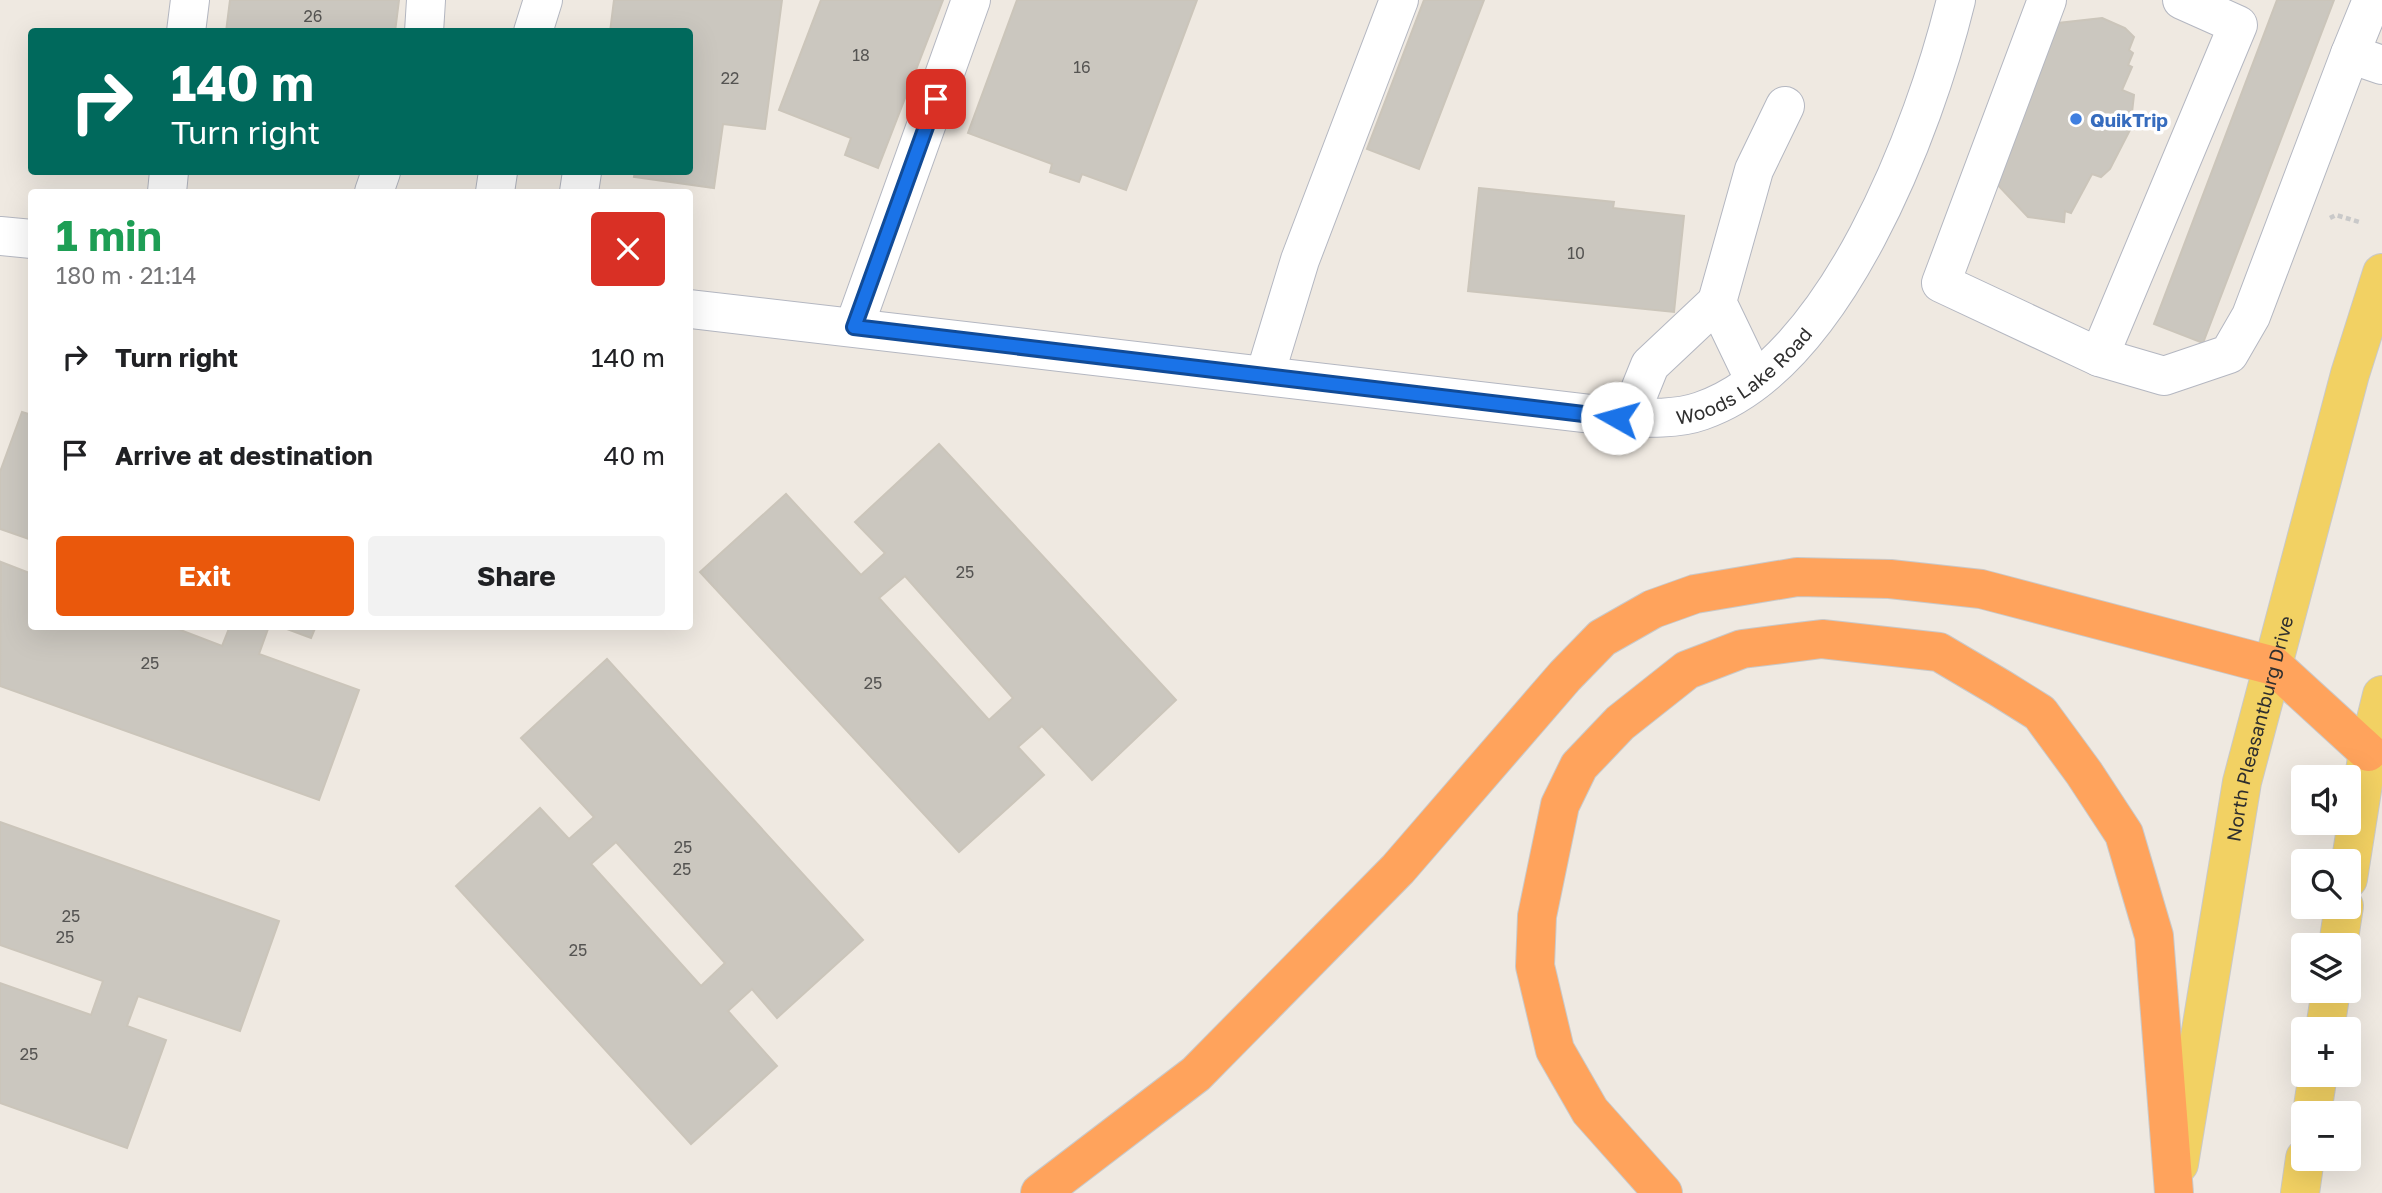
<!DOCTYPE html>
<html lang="en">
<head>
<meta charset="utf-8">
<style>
	body { margin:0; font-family:"Golos Text",sans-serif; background:#f2f2f2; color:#202124; height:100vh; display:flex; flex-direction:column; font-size:26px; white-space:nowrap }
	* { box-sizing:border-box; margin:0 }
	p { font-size:23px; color:#757577 }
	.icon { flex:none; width:38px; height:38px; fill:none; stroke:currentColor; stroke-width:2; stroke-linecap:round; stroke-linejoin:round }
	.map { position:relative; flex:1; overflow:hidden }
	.drawer { position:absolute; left:28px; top:189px; width:665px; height:441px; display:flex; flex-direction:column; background:#fff; border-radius:7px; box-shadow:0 7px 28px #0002 }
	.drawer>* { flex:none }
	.top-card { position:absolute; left:28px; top:28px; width:665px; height:147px; border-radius:7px; box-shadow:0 7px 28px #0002; background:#00695c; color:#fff; overflow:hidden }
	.buttons { position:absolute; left:2291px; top:765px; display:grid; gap:14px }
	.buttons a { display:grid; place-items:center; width:70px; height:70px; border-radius:7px; background:#fff; box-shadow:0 7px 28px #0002; font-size:35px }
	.pin { position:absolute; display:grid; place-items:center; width:60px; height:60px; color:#fff; margin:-30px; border-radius:14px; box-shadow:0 4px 10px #0006 }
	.me { position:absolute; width:77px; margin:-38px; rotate:277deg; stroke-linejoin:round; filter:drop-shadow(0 0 5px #0008) }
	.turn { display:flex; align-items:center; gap:24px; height:147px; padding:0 28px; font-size:32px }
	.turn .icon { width:91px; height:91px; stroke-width:2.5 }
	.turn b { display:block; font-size:49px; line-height:60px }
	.round { display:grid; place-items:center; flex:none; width:74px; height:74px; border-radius:7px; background:#f2f2f2 }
	.overview { display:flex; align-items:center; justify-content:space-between; height:119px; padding:0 28px }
	h1 { font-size:42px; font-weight:700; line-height:52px; color:#1e9e55 }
	.cta { display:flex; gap:14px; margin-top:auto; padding:14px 28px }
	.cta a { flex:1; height:80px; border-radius:7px; background:#ea580c; color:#fff; font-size:28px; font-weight:700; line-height:80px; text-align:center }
	.cta a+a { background:#f2f2f2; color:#202124 }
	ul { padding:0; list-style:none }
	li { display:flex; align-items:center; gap:21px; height:98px; padding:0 28px }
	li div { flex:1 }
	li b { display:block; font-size:26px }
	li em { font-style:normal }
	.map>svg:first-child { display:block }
</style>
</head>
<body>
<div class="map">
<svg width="2382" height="1193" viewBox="0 0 2382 1193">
	<rect width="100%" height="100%" fill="#efe9e1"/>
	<!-- building -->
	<g fill="#cbc7bf" stroke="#cbc5ba" stroke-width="2" fill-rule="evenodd">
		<path d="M230,0H399L395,32H226Z"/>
		<path d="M614,0H782L765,129L723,124L714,188L634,177L635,172H690V32H610Z"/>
		<path d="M821,0H943L878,168L845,155L851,138L779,110Z"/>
		<path d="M1017,0H1197L1126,190L1082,174L1079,182L1050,172L1052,164L968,133Z"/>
		<path d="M1424,0H1484L1419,169L1367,149Z"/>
		<path d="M2277,0H2334L2203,343L2154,324Z"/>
		<path d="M2102,18L2125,28L2134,37L2129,50L2133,53L2128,65L2132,67L2122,90L2134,95L2130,130L2110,169L2101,177L2092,174L2071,213L2065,211L2064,222L2028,217L1995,182L2058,23Z"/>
		<path d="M1479,188L1614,202L1613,208L1684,216L1674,312L1468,291Z"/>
		<path d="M22,412L32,415V540L0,529V472Z"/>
		<path d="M939,444L1176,700L1092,780L1042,726L1018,747L1044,775L959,852L700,572L786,494L861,575L885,553L855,522ZM905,576L1013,698L989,720L879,598Z"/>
		<path d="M1,562L32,574V626H170L222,646L230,626H269L259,654L359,690L319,800L0,686Z"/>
		<path d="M279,626H316L311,638Z"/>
		<path d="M607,659L863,940L777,1018L752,989L728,1011L777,1066L691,1144L456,886L540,808L569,839L594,817L521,738ZM616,842L725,963L701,986L591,864Z"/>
		<path d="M0,822L279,921L240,1031L138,996L127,1026L166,1040L127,1148L0,1103V983L91,1015L103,981L0,945Z"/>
	</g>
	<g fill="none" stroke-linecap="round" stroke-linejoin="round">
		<defs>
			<g id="minor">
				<path d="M2047,0L1941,283L2099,357L2238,25L2182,0"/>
				<path d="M2372,0L2350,54L2382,65"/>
				<path d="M186,32L190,0"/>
				<path d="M424,32L426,0"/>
				<path d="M533,32L543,0"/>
				<path d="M167,192L169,172"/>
				<path d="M374,192L381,172"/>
				<path d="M495,192L498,172"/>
				<path d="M579,192L582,172"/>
				<path d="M0,236L32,239"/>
				<path id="s1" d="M690,309L1617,417C1643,418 1676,420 1701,411C1836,365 1925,127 1956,0"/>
				<path d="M854,327L971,0"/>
				<path d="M2099,357L2164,376L2229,354L2251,316L2350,54"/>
				<path d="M1265,375L1300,260L1399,0"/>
				<path d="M1755,381L1717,302L1754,170L1785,106"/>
				<path d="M1629,417L1650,365L1717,302"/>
			</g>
			<g id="major">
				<path d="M2348,879L2368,752L2382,695"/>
				<path d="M2338,945L2344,906"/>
				<path d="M2325,1029L2331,990"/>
				<path d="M2312,1113L2318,1074"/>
				<path id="s2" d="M2179,1164L2242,782L2350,374L2382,273"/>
				<path d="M2300,1193L2305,1158"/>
			</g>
			<g id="highway">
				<path d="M1040,1193L1196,1074L1398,869L1565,676L1602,638L1653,609L1695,594L1797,577L1890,579L1981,589L2274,666L2368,752"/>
				<path d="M1663,1193L1590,1111L1555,1050L1535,966L1537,916L1560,805L1579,766L1620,723L1687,670L1742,649L1822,639L1939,652L2000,688L2040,713L2084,773L2124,834L2154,936L2174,1193"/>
			</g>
		</defs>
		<!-- minor casing -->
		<use href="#minor" stroke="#b4b7c1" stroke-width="40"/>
		<!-- major casing -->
		<use href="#major" stroke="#c9c9c9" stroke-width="40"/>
		<!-- highway casing -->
		<use href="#highway" stroke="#c9c9c9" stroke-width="40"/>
		<!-- path -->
		<path stroke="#c9c9c9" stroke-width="4.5" stroke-dasharray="5 3.5" stroke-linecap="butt" d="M2330,218L2336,215L2359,222"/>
		<!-- minor -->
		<use href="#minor" stroke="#fff" stroke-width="38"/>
		<!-- major -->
		<use href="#major" stroke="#f2d163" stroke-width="38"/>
		<!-- highway -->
		<use href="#highway" stroke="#ffa35c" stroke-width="38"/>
	</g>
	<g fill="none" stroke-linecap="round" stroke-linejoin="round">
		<defs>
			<path id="route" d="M936,99L854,327L1617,418"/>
		</defs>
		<!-- route casing -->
		<use href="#route" stroke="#114b97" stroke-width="18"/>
		<!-- route -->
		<use href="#route" stroke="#1a73e8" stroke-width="12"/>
	</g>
	<!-- markers -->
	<circle fill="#3f7fe0" stroke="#fff" stroke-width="2.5" cx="2076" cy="119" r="7"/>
	<g text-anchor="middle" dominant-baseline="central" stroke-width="7" stroke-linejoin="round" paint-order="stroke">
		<!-- number labels -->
		<g font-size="16" fill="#555452">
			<text x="313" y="16">26</text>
			<text x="861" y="55">18</text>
			<text x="1082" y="67">16</text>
			<text x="730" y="78">22</text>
			<text x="1576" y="253">10</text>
			<text x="965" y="572">25</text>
			<text x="150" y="663">25</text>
			<text x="873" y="683">25</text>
			<text x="683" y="847">25</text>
			<text x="682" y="869">25</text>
			<text x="71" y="916">25</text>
			<text x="65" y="937">25</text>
			<text x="578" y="950">25</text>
			<text x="29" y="1054">25</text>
		</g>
		<!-- shop labels -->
		<g font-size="19" font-weight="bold" fill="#366cbe" stroke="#fff" text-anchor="start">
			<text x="2090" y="119">QuikTrip</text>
		</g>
		<!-- street labels -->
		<g font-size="19" fill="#2e2e2e" stroke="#fff">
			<text stroke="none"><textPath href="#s1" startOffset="1073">Woods Lake Road</textPath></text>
			<text stroke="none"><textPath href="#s2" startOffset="443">North Pleasantburg Drive</textPath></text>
		</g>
	</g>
</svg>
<div class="buttons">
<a><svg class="icon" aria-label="sound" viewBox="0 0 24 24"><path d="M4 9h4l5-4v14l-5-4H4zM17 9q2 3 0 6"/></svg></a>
<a><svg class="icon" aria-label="search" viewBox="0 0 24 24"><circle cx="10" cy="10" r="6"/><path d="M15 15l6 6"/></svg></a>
<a><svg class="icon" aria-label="layers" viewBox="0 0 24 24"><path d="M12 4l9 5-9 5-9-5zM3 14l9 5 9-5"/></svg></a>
<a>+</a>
<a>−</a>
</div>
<div class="pin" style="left:936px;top:99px;background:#d93025"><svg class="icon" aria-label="arrive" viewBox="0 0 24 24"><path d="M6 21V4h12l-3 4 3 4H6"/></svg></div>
<svg class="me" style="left:1617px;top:418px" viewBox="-20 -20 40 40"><circle r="19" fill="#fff"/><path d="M0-13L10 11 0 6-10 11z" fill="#1a73e8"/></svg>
<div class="top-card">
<div class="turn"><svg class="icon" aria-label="right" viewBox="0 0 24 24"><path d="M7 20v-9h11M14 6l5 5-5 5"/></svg><div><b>140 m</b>Turn right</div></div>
</div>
<section class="drawer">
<div class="overview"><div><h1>1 min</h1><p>180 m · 21:14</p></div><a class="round" style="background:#d93025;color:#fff"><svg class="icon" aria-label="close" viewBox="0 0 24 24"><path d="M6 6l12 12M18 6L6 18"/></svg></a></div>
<ul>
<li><svg class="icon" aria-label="right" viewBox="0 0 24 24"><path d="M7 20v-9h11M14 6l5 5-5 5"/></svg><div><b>Turn right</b></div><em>140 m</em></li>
<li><svg class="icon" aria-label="arrive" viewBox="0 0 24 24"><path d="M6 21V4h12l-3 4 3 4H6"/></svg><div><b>Arrive at destination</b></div><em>40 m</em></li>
</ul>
<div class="cta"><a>Exit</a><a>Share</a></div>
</section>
</div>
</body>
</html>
